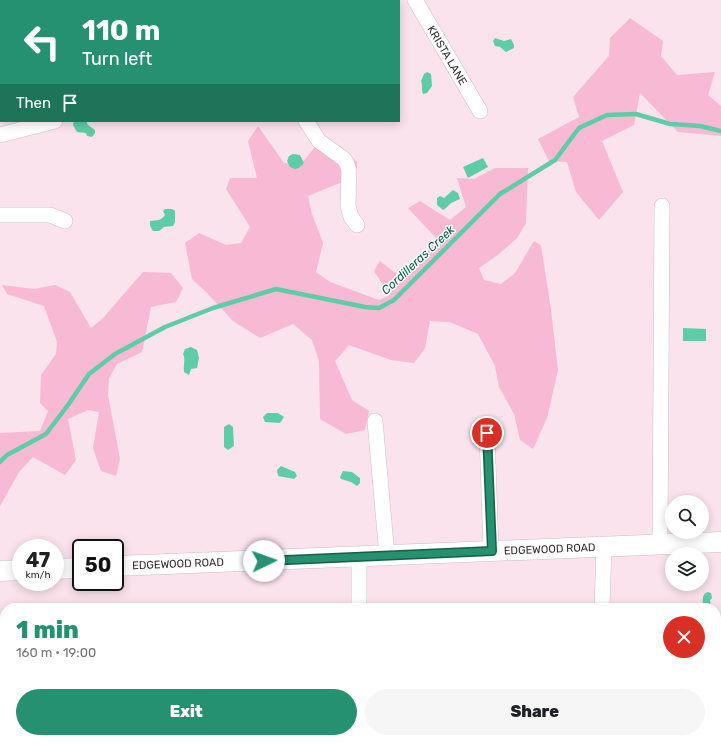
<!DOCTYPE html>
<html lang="en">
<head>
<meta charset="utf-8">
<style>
	body { margin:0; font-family:Rubik,sans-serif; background:#f6f6f6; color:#202124; height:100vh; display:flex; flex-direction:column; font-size:15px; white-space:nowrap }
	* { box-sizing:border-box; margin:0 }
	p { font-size:13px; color:#757577 }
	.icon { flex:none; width:22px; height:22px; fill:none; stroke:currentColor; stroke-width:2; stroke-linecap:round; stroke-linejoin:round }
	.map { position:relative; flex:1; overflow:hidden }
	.sheet { position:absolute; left:0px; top:603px; width:721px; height:140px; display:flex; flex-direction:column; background:#fff; border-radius:16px 16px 0 0; box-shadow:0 2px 10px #0003 }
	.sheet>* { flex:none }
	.top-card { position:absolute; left:0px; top:0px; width:400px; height:122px; box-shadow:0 2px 10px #0003; background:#259170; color:#fff; overflow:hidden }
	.tools { position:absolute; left:665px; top:495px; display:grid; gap:8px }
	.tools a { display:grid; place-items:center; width:44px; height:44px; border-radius:50%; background:#fff; box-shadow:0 2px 10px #0003; font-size:20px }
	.speed { position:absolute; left:12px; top:539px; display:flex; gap:8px; font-size:20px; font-weight:700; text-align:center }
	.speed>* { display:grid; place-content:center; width:52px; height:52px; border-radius:50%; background:#fff; box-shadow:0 2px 10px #0003; line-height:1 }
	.speed small { font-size:10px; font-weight:400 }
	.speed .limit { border:2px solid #111; border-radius:6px; background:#fff; color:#111 }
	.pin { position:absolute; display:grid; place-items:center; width:34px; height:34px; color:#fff; margin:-17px; border:2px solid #fff; border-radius:50%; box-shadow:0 1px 4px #0007 }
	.me { position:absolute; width:44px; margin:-22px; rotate:87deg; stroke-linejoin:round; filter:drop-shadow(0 0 3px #0008) }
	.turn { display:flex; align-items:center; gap:14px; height:84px; padding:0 16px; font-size:18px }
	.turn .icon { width:52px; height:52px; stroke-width:2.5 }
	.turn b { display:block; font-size:28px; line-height:34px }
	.then { display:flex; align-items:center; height:38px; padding:0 16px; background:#0003; gap:8px; font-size:15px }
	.round { display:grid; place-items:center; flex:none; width:42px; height:42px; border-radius:21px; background:#f6f6f6 }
	.headline { display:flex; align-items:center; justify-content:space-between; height:68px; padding:0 16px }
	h1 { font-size:24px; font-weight:800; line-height:30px; color:#259170 }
	.primary-button { display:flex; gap:8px; margin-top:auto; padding:8px 16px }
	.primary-button a { flex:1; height:46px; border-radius:24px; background:#259170; color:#fff; font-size:16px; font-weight:800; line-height:46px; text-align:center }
	.primary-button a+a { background:#f6f6f6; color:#202124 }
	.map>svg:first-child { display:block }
</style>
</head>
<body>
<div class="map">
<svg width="721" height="743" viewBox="0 0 721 743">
	<rect width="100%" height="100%" fill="#fae3ec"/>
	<!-- green -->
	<g fill="#f7b9d4">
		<path d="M630,18L663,41L661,56L677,75L715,72L708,95L721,106V136L678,132L640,93L634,125L602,141L623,192L599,220L576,192L567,162L549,161L538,139L579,117L573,97L609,56L610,38Z"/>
		<path d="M258,126L284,163L300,165L315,147H336L357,162V176L308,196L312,214L323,243L316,272L330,282L379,300L390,295L374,271L380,261L402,278L425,254L436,238L408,208L420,201L450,220L466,207L457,178L474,179L495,168H528L526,223L517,238L499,254L479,268L484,280L501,284L515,273L534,241L541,245L551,310L558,370L547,418L533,449L520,440L514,414L499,387L495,366L478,334L450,322L430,321L425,348L414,363L391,360L349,345L335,361L352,400L369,411L365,430L346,434L320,419L319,361L312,340L293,324L260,338L233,321L207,293L192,279L185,243L199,233L226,245L241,243L250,227L226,189L230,178H257L248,141Z"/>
		<path d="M143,272L171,273L183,288L176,302L151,307L142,352L117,364L109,378L108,395L120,459L116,476L101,471L93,448L99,412L88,410L68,419L76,460L65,475L33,457L19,472L0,506V433L40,431L48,411L40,403L41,375L56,354L57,342L44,306L7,294L2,285L34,289L55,285L70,292L91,328L103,318Z"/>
	</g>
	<!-- water -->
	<g fill="#5ecca6">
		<path d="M495,38L504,41L511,39L514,45V48L506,52L500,47L495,46L493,41Z"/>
		<path d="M427,72L431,74L432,86L427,93L423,94C421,90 423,86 421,81L424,74Z"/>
		<path d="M74,121H86L88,125L95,130V133L92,137L87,136L86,133L77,132L73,125Z"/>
		<path d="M293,154L300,155L304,163L299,168L295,169L290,167L287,161L289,156Z"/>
		<path d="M483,158L488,167L468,178L463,167Z"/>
		<path d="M453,190L458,193L460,199L451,203L446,208L443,210L437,205V198L440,196L444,198Z"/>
		<path d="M165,209H172L175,211V222L173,226L164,227L159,231H153L150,226V221C157,220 161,221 165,215L163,211Z"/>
		<path d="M683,328L706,329V341H683Z"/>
		<path d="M191,347L197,350L199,358L197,368L191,369L189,375L184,372C183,365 186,360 183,354L185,349Z"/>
		<path d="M267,413H278L284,417L280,423L265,422L263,417Z"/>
		<path d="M229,424L233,427L234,446L228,450L224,447V427Z"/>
		<path d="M281,466L295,472L297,476L294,479L278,476L277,470Z"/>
		<path d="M343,471L352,472L360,478V483L357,486L351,482L341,479L340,477Z"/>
		<path d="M708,592L711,593L712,598L710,600L711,608H703C703,601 701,594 708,592Z"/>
	</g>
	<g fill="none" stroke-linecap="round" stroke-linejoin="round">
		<!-- stream -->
		<path stroke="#5ecca6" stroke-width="4.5" d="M0,462L7,455L46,434L68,405L89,374L115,354L165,327L213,308L276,289L365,307L379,308L394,300L500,194L555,160L579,128L607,115L636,114L670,124L700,126L721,131"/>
		<defs>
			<g id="minor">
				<path id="s1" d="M415,0L480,111"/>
				<path d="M367,1L368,0"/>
				<path d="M306,121L319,141L344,159L347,164L349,171L348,206L351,217L357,225"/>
				<path d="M0,135L55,121"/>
				<path d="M0,215H50L65,221"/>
				<path d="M375,421L387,556"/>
				<path d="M487,433L491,551"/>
				<path d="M660,544L662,206"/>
				<path d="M359,557V608"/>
				<path d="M602,608L604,547"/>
				<path d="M360,743V738"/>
			</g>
			<g id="major">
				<path id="s2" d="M115,566L721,542"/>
				<path d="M55,569L81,568"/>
				<path d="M0,571L21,570"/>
			</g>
		</defs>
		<!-- minor casing -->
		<use href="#minor" stroke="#d1bbc4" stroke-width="16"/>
		<!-- major casing -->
		<use href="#major" stroke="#d1bbc4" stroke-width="21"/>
		<!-- minor -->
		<use href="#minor" stroke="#fff" stroke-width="15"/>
		<!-- major -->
		<use href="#major" stroke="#fff" stroke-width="20"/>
	</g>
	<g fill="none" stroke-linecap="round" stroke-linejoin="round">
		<defs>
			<path id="route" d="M264,561L492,551L487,433"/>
		</defs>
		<!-- route casing -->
		<use href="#route" stroke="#185e49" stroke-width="10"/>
		<!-- route -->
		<use href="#route" stroke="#259170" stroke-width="7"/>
	</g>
	<g text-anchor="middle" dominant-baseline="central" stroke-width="3" stroke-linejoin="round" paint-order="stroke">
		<!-- street labels -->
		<g font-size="11" fill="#332b2f" stroke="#fff">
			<text stroke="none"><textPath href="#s1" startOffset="64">KRISTA LANE</textPath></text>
			<text stroke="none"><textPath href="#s2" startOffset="435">EDGEWOOD ROAD</textPath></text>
			<text stroke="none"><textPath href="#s2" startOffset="63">EDGEWOOD ROAD</textPath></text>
		</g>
		<!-- water labels -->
		<g font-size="12" font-style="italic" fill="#036148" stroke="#fff">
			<text transform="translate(418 260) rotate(-43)">Cordilleras Creek</text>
		</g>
	</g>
</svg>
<div class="tools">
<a><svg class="icon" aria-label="search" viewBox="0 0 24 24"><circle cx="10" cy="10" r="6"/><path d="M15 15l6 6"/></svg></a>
<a><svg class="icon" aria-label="layers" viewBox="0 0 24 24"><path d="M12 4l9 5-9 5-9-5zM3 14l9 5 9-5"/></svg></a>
</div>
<div class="speed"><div>47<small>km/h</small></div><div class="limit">50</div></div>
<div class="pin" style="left:487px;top:433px;background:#d93025"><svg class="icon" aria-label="arrive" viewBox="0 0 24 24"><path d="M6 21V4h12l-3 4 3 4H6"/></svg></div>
<svg class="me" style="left:264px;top:561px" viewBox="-20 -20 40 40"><circle r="19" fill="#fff"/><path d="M0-13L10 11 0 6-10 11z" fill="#259170"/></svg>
<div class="top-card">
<div class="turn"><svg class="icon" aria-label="left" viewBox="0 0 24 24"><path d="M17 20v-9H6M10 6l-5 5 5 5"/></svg><div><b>110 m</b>Turn left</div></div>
<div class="then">Then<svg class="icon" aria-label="arrive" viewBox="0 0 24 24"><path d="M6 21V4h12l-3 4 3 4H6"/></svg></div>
</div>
<section class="sheet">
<div class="headline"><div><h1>1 min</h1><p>160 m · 19:00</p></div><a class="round" style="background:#d93025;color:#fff"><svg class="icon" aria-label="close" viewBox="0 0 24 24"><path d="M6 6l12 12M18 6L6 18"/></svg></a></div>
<div class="primary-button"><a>Exit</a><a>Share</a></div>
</section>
</div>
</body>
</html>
